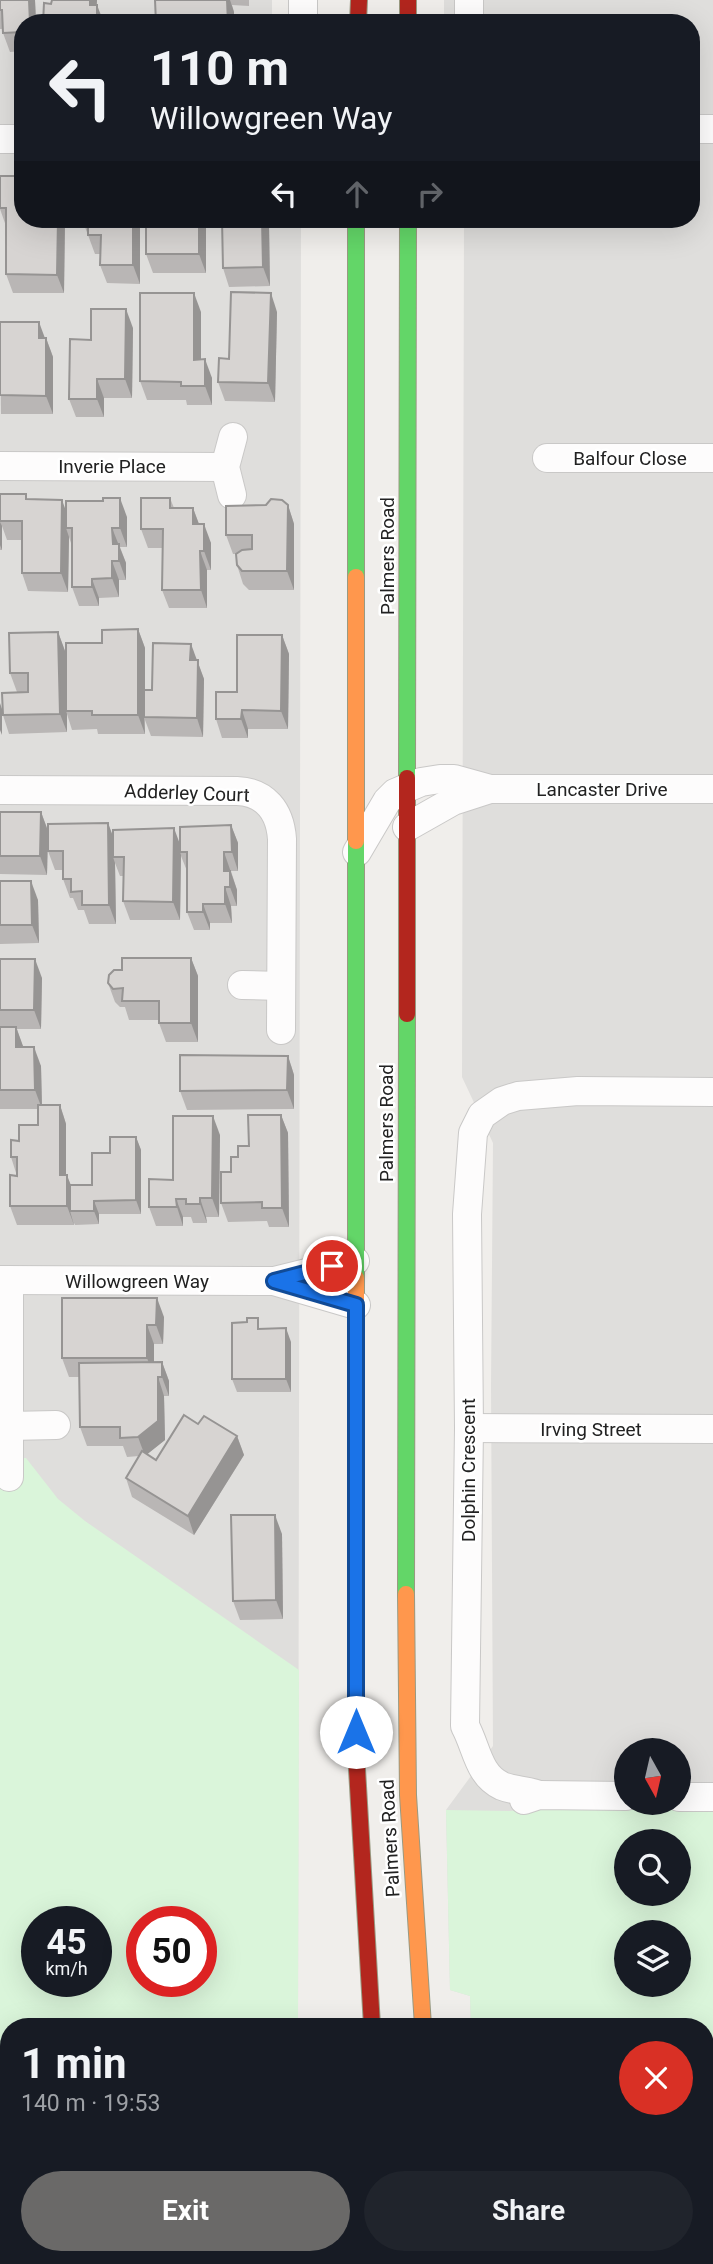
<!DOCTYPE html>
<html lang="en">
<head>
<meta charset="utf-8">
<style>
	body { margin:0; font-family:Roboto,sans-serif; background:#20242c; color:#f1f3f6; height:100vh; display:flex; flex-direction:column; font-size:26px; white-space:nowrap }
	* { box-sizing:border-box; margin:0 }
	p { font-size:23px; color:#9ea1a6 }
	.icon { flex:none; width:38px; height:38px; fill:none; stroke:currentColor; stroke-width:2; stroke-linecap:round; stroke-linejoin:round }
	.map { position:relative; flex:1; overflow:hidden }
	.drawer { position:absolute; left:0px; top:2018px; width:714px; height:247px; display:flex; flex-direction:column; background:#171b24; border-radius:28px 28px 0 0; box-shadow:0 7px 28px #0002 }
	.drawer>* { flex:none }
	.hud { position:absolute; left:14px; top:14px; width:686px; height:214px; border-radius:28px; box-shadow:0 7px 28px #0002; background:#171b24; color:#f1f3f6; overflow:hidden }
	.needle { width:46px; rotate:172deg }
	.buttons { position:absolute; left:614px; top:1738px; display:grid; gap:14px }
	.buttons a { display:grid; place-items:center; width:77px; height:77px; border-radius:50%; background:#171b24; box-shadow:0 7px 28px #0002; font-size:35px }
	.speed { position:absolute; left:21px; top:1906px; display:flex; gap:14px; font-size:35px; font-weight:700; text-align:center }
	.speed>* { display:grid; place-content:center; width:91px; height:91px; border-radius:50%; background:#171b24; box-shadow:0 7px 28px #0002; line-height:1 }
	.speed small { font-size:18px; font-weight:400 }
	.speed .limit { border:10px solid #d22; background:#fff; color:#111 }
	.pin { position:absolute; display:grid; place-items:center; width:60px; height:60px; color:#fff; margin:-30px; border:4px solid #fff; border-radius:50%; box-shadow:0 2px 7px #0007 }
	.me { position:absolute; width:77px; margin:-38px; rotate:0deg; stroke-linejoin:round; filter:drop-shadow(0 0 5px #0008) }
	.turn { display:flex; align-items:center; gap:24px; height:147px; padding:0 21px; font-size:32px }
	.turn .icon { width:91px; height:91px; stroke-width:2.5 }
	.turn b { display:block; font-size:49px; line-height:60px }
	.lanes { display:flex; align-items:center; height:66px; padding:0 21px; background:#0003; justify-content:center; gap:35px; direction:ltr }
	.lanes .off { opacity:.35 }
	.round { display:grid; place-items:center; flex:none; width:74px; height:74px; border-radius:37px; background:#20242c }
	.headline { display:flex; align-items:center; justify-content:space-between; height:119px; padding:0 21px }
	h1 { font-size:42px; font-weight:700; line-height:52px }
	.action { display:flex; gap:14px; margin-top:auto; padding:14px 21px }
	.action a { flex:1; height:80px; border-radius:42px; background:#6a6968; color:#fff; font-size:28px; font-weight:700; line-height:80px; text-align:center }
	.action a+a { background:#20242c; color:#f1f3f6 }
	.map>svg:first-child { display:block }
</style>
</head>
<body>
<div class="map">
<svg width="713" height="2264" viewBox="0 0 713 2264">
	<rect width="100%" height="100%" fill="#f0eeeb"/>
	<!-- residential -->
	<g fill="#dfdedc" fill-rule="evenodd">
		<path d="M0,0H272V23H23V219H301L298,2026H9V2256H297V2264H0ZM37,1922H96V1981H37ZM142,1922H201V1981H142Z"/>
		<path d="M444,0H713V2149L705,2026H471L470,1996L450,1990L446,1810L493,1746L491,1387L493,1143L462,1077L464,219H691V23H444ZM626,1750H679V1802H626ZM626,1841H679V1894H626ZM626,1932H679V1984H626Z"/>
	</g>
	<!-- park -->
	<g fill="#daf5da" fill-rule="evenodd">
		<path d="M20,1458H26L58,1499L85,1521L299,1670L298,2026H9V2256H297V2264H0V1477ZM37,1922H96V1981H37ZM142,1922H201V1981H142Z"/>
		<path d="M604,1805H713V2264H554L553,2256H705V2026H471L470,1996L450,1990L446,1810L509,1811ZM626,1841H679V1894H626ZM626,1932H679V1984H626Z"/>
	</g>
	<!-- pier -->
	<path fill="#dedddd" d="M348,2256H491L492,2264H349Z"/>
	<g fill="none" stroke-linecap="round" stroke-linejoin="round">
		<!-- stream -->
		<g stroke="#bfdbe3" stroke-width="8">
			<path d="M705,2153L713,2149"/>
			<path d="M500,2264L518,2256"/>
		</g>
		<defs>
			<g id="street">
				<path d="M303,0V23"/>
				<path d="M469,0V23"/>
				<path d="M691,129H713"/>
				<path d="M0,139H23"/>
				<path d="M547,458H713"/>
				<path d="M0,466L225,467"/>
				<path d="M232,495L225,467L233,437"/>
				<path d="M0,790L237,791C265,792 280,811 282,839L281,1030"/>
				<path d="M407,827L453,801L490,789"/>
				<path d="M357,852L387,801L395,793L421,782L440,779H454L490,789H713"/>
				<path d="M242,985L281,986"/>
				<path d="M0,1280L274,1281L355,1261"/>
				<path d="M9,1280V1477"/>
				<path d="M274,1281L356,1305"/>
				<path d="M9,1426L56,1425"/>
				<path d="M469,1428L713,1429"/>
				<path d="M539,1795C527,1790 514,1791 502,1786C478,1775 477,1748 465,1726L469,1428L467,1214L473,1133L482,1115L502,1101L518,1096L578,1091L713,1092"/>
				<path d="M679,1797H713"/>
				<path d="M524,1800L539,1795L626,1796"/>
			</g>
			<g id="fast">
				<path d="M356,219V577"/>
				<path d="M407,778L408,219"/>
				<path d="M356,841V1278"/>
				<path d="M406,1594L407,1014"/>
				<path d="M388,2256V2264"/>
				<path d="M446,2256L447,2264"/>
			</g>
			<g id="slow">
				<path d="M356,577V841"/>
				<path d="M356,1278V1752"/>
				<path d="M406,1594L408,1795L423,2026"/>
			</g>
			<g id="jam">
				<path d="M408,0V23"/>
				<path d="M358,23L359,0"/>
				<path d="M407,1014V778"/>
				<path d="M356,1752L372,2026"/>
			</g>
		</defs>
		<!-- street casing -->
		<use href="#street" stroke="#c9c8c7" stroke-width="30"/>
		<!-- fast casing -->
		<use href="#fast" stroke="#999a82" stroke-width="18"/>
		<!-- slow casing -->
		<use href="#slow" stroke="#999a82" stroke-width="18"/>
		<!-- jam casing -->
		<use href="#jam" stroke="#999a82" stroke-width="18"/>
		<!-- street -->
		<use href="#street" stroke="#fdfcfc" stroke-width="28"/>
		<!-- fast -->
		<use href="#fast" stroke="#63d668" stroke-width="16"/>
		<!-- slow -->
		<use href="#slow" stroke="#ff974d" stroke-width="16"/>
		<!-- jam -->
		<use href="#jam" stroke="#b3261e" stroke-width="16"/>
	</g>
	<!-- wall -->
	<g fill="#b9b6b5">
		<path d="M0,0H35L36,23H23V51L10,52L3,33V29H0Z"/>
		<path d="M155,0H249V6L232,5L234,12Z"/>
		<path d="M0,176L23,219H65L64,293H13L6,274V226L0,209Z"/>
		<path d="M76,219H206V273H153L146,254L165,225H143L140,219V284L107,283L100,265V254H95L85,227H79Z"/>
		<path d="M220,219H274V225H269L270,286L229,287L223,268L222,225Z"/>
		<path d="M201,312V360L212,378V405H187L186,400H147L140,381Z"/>
		<path d="M277,312L275,402L225,401L218,382L229,359Z"/>
		<path d="M0,322L46,338L53,357V414H1Z"/>
		<path d="M133,328L132,398H104V417H76L69,399L91,340Z"/>
		<path d="M0,494L28,499L66,509L127,517V547H120L126,563V580H119V597L99,598V606H79L72,587V546L69,537L68,592L28,591L22,573V540H7L2,526V550H0Z"/>
		<path d="M170,498L174,508H193L199,524L211,543V570H207V608H169L162,590V548H148L141,529Z"/>
		<path d="M288,505L294,524V590H249L243,584L237,565V554H233L226,535Z"/>
		<path d="M138,629L145,648V690H152L197,660L204,679L203,737L151,736L145,720V734H98L97,729L72,730L67,714V732L9,734L3,715L28,692H17L10,673L58,632L65,651L102,643Z"/>
		<path d="M282,635L289,654L288,729H248V738H222L216,719Z"/>
		<path d="M0,812H41L48,831L47,875L0,874Z"/>
		<path d="M108,823L113,837L180,843L231,825L238,843V871H231L237,890V906H231L232,923H210V930H194L187,912V871L181,856L180,920H130L123,901L124,876H120L115,863L116,924H89L84,910H78L73,898H70L63,879V870H55L48,851Z"/>
		<path d="M0,881L38,900L39,943L0,944Z"/>
		<path d="M191,958L198,976V1042H166L159,1023V1020H129L125,1007H120L115,1002L108,983Z"/>
		<path d="M0,959L42,978L41,1029H17L23,1047L41,1066L42,1105H60L66,1124V1175L71,1185H92L110,1153L136,1137L141,1150V1214H99V1224L75,1225L74,1223V1225H17L10,1206L17,1176L11,1157L19,1141L38,1125V1109H0Z"/>
		<path d="M288,1056L294,1075V1109L187,1110L180,1091Z"/>
		<path d="M281,1115L288,1133L289,1227H269L267,1221L228,1222L221,1203L231,1172L238,1157Z"/>
		<path d="M220,1135L219,1217H206L207,1223H193L191,1217H183V1226H156L149,1207L173,1180Z"/>
		<path d="M164,1317L163,1344H154V1362H162L169,1381V1396H164L165,1440L147,1454L156,1460L198,1424L237,1436L244,1455L194,1535L132,1497L126,1478L139,1456L127,1457L123,1446H87L80,1427V1377H69L62,1358Z"/>
		<path d="M262,1329L291,1342V1392H237L232,1379Z"/>
		<path d="M282,1534L283,1619L240,1620L233,1601Z"/>
	</g>
	<!-- shaded-wall -->
	<g fill="#969493">
		<path d="M29,0H35L36,23H30Z"/>
		<path d="M90,0H97L96,23L90,5Z"/>
		<path d="M227,0H230L234,12V23H228Z"/>
		<path d="M97,5L104,23H97Z"/>
		<path d="M58,219H65L64,293L57,275Z"/>
		<path d="M133,219H140V284L133,265Z"/>
		<path d="M199,219H206V273L199,254Z"/>
		<path d="M262,219H267L269,225L270,286L263,267Z"/>
		<path d="M194,293L201,312V379L194,360Z"/>
		<path d="M271,293L277,312L275,402L268,383Z"/>
		<path d="M126,309L133,328L132,398L125,379Z"/>
		<path d="M39,322L46,341L39,338Z"/>
		<path d="M46,338L53,357V414L46,396Z"/>
		<path d="M205,359L212,378V405L205,386Z"/>
		<path d="M97,379L104,398V417L97,399Z"/>
		<path d="M120,498L127,517V547L120,528Z"/>
		<path d="M62,500L69,519L66,528L69,537L68,592L61,573Z"/>
		<path d="M288,505L294,524V590L287,571Z"/>
		<path d="M193,508L200,527L193,524Z"/>
		<path d="M0,522L2,526V550L0,545Z"/>
		<path d="M204,524L211,543V570L204,551Z"/>
		<path d="M112,528L126,563V580L113,544Z"/>
		<path d="M200,551L207,570V608L201,590Z"/>
		<path d="M112,561L119,580V597L112,578Z"/>
		<path d="M92,579L99,598V606L92,587Z"/>
		<path d="M138,629L145,648V717H144L145,734L138,715Z"/>
		<path d="M58,632L65,651L66,711L67,714V732L60,714Z"/>
		<path d="M282,635L289,654L288,729L281,711Z"/>
		<path d="M191,644L204,679L203,737L197,718L190,660Z"/>
		<path d="M0,703L2,709V735L0,730Z"/>
		<path d="M242,710L248,729V738L241,719Z"/>
		<path d="M41,812L48,831L47,875L40,856Z"/>
		<path d="M108,823L115,842L113,857L115,863L116,924L109,905Z"/>
		<path d="M231,825L238,843V871L232,852Z"/>
		<path d="M174,828L181,847L180,852L181,855L180,920L173,902Z"/>
		<path d="M224,852L237,890V906L224,871Z"/>
		<path d="M31,881L38,900L39,943L32,925Z"/>
		<path d="M225,887L231,906L232,923L225,904Z"/>
		<path d="M203,904L210,923V930L203,912Z"/>
		<path d="M191,958L198,976V1042L191,1023Z"/>
		<path d="M35,959L42,978L41,1029L34,1010Z"/>
		<path d="M16,1027L23,1046V1066L16,1047Z"/>
		<path d="M34,1047L41,1066L42,1109L35,1090Z"/>
		<path d="M288,1056L294,1075V1109L287,1090Z"/>
		<path d="M60,1105L66,1124V1194L60,1175Z"/>
		<path d="M281,1115L288,1133L289,1227L282,1208Z"/>
		<path d="M213,1116L220,1135L219,1217L212,1198Z"/>
		<path d="M136,1137L141,1150V1214L136,1200Z"/>
		<path d="M67,1175L74,1194L70,1211L74,1225L67,1206Z"/>
		<path d="M200,1198L206,1217L207,1223L200,1204Z"/>
		<path d="M176,1199L183,1217V1226L177,1207Z"/>
		<path d="M94,1201L99,1214V1224L94,1211Z"/>
		<path d="M157,1298L164,1317L163,1344L156,1325Z"/>
		<path d="M147,1325L154,1344V1377L147,1358Z"/>
		<path d="M286,1328L291,1342V1392L286,1379Z"/>
		<path d="M162,1362L169,1381V1396L162,1377Z"/>
		<path d="M158,1377L164,1396L165,1440L145,1456L138,1437Z"/>
		<path d="M237,1436L244,1455L194,1535L188,1516Z"/>
		<path d="M275,1515L282,1534L283,1619L276,1600Z"/>
	</g>
	<!-- building -->
	<g fill="#d7d4d2" stroke="#969493" stroke-width="2">
		<path d="M0,0H29L30,23H23V32L3,33L2,10H0Z"/>
		<path d="M52,0H90V5H97V23H43L44,3L51,4Z"/>
		<path d="M155,0H227L228,23H156Z"/>
		<path d="M0,176H23V219H58L57,275L6,274V208H0Z"/>
		<path d="M84,219H133V265H100L101,235H88V224L84,225Z"/>
		<path d="M165,219H199V254H146V226H165Z"/>
		<path d="M222,219H262L263,267L223,268Z"/>
		<path d="M231,292L271,293L268,383L218,382L219,358L229,359Z"/>
		<path d="M140,293H194V360L205,359V386H181V382L140,381Z"/>
		<path d="M91,309H126L125,379H97V399H69L70,339L91,340Z"/>
		<path d="M0,322H39V338H46V396L0,395Z"/>
		<path d="M0,494H26V499L62,500L61,573H22V521H0Z"/>
		<path d="M103,498H120V528H112L113,544H119V561H112V578L92,579V587H72V528H66V501H103Z"/>
		<path d="M141,498H170V508H193V524H204V551H200L201,590H162L163,529H141Z"/>
		<path d="M271,499L282,500L288,505L287,571H242L237,565L236,554L242,550L252,549V535H226V506L266,505Z"/>
		<path d="M138,629V715H92V711H66V643H102V630Z"/>
		<path d="M58,632L60,714L3,715L2,693L28,692V673H10L9,633Z"/>
		<path d="M237,635H282L281,711L242,710L241,719H216V692H237Z"/>
		<path d="M153,643L191,644L190,660H198L197,718L144,717V690H152Z"/>
		<path d="M0,812H41L40,856H0Z"/>
		<path d="M108,823L109,905H82V891L71,892V879H63V851H48V824Z"/>
		<path d="M231,825L232,852H224V871H230V887H225V904H203V912H187V852H180V827Z"/>
		<path d="M174,828L173,902L123,901L124,857H113V830Z"/>
		<path d="M0,881H31L32,925H0Z"/>
		<path d="M122,958H191V1023H159V1001H122L123,988L113,989L108,983L109,975L114,970H122Z"/>
		<path d="M0,959H35L34,1010H0Z"/>
		<path d="M0,1027H16V1047H34L35,1090H0Z"/>
		<path d="M180,1055L288,1056L287,1090L180,1091Z"/>
		<path d="M38,1105H60V1175H67V1206H10V1175L17,1176V1157H11V1140L19,1141V1125H38Z"/>
		<path d="M248,1115H281L282,1208H262V1202L221,1203V1172H231V1157H238V1146H249Z"/>
		<path d="M173,1116H213L212,1198H200V1204H186V1199H176L177,1207H149V1179L173,1180Z"/>
		<path d="M110,1137H136V1200L94,1201V1211H70V1185H92V1153H110Z"/>
		<path d="M62,1298H157L156,1325H147V1358H62Z"/>
		<path d="M247,1318H258V1329L286,1328V1379H232V1323L247,1322Z"/>
		<path d="M162,1362V1377H158V1421L138,1437L120,1438V1427H80L79,1363Z"/>
		<path d="M184,1415L198,1424L204,1416L237,1436L188,1516L126,1478L142,1451L156,1460Z"/>
		<path d="M231,1515H275L276,1600L233,1601Z"/>
	</g>
	<g fill="none" stroke-linecap="round" stroke-linejoin="round">
		<defs>
			<path id="route" d="M332,1266L274,1281L356,1305V1732"/>
		</defs>
		<!-- route casing -->
		<use href="#route" stroke="#114b97" stroke-width="18"/>
		<!-- route -->
		<use href="#route" stroke="#1a73e8" stroke-width="12"/>
	</g>
	<g text-anchor="middle" dominant-baseline="central" stroke-width="5" stroke-linejoin="round" paint-order="stroke">
		<!-- street labels -->
		<g font-size="19" fill="#222" stroke="#fff">
			<text x="630" y="458">Balfour Close</text>
			<text x="112" y="466">Inverie Place</text>
			<text transform="translate(387 556) rotate(-90)">Palmers Road</text>
			<text x="602" y="789">Lancaster Drive</text>
			<text transform="translate(187 793) rotate(2)">Adderley Court</text>
			<text transform="translate(386 1123) rotate(-90)">Palmers Road</text>
			<text x="137" y="1281">Willowgreen Way</text>
			<text x="591" y="1429">Irving Street</text>
			<text transform="translate(468 1470) rotate(-90)">Dolphin Crescent</text>
			<text transform="translate(390 1838) rotate(-93)">Palmers Road</text>
		</g>
	</g>
</svg>
<div class="buttons">
<a><svg class="needle" viewBox="-14 -14 28 28"><path d="M0-13l5 13h-10z" fill="#e53935"/><path d="M0 13l5-13h-10z" fill="#9ea1a6"/></svg></a>
<a><svg class="icon" aria-label="search" viewBox="0 0 24 24"><circle cx="10" cy="10" r="6"/><path d="M15 15l6 6"/></svg></a>
<a><svg class="icon" aria-label="layers" viewBox="0 0 24 24"><path d="M12 4l9 5-9 5-9-5zM3 14l9 5 9-5"/></svg></a>
</div>
<div class="speed"><div>45<small>km/h</small></div><div class="limit">50</div></div>
<div class="pin" style="left:332px;top:1266px;background:#d93025"><svg class="icon" aria-label="arrive" viewBox="0 0 24 24"><path d="M6 21V4h12l-3 4 3 4H6"/></svg></div>
<svg class="me" style="left:356px;top:1732px" viewBox="-20 -20 40 40"><circle r="19" fill="#fff"/><path d="M0-13L10 11 0 6-10 11z" fill="#1a73e8"/></svg>
<div class="hud">
<div class="turn"><svg class="icon" aria-label="left" viewBox="0 0 24 24"><path d="M17 20v-9H6M10 6l-5 5 5 5"/></svg><div><b>110 m</b>Willowgreen Way</div></div>
<div class="lanes"><svg class="icon" aria-label="left" viewBox="0 0 24 24"><path d="M17 20v-9H6M10 6l-5 5 5 5"/></svg><svg class="icon off" aria-label="ahead" viewBox="0 0 24 24"><path d="M12 20V5M6 11l6-6 6 6"/></svg><svg class="icon off" aria-label="right" viewBox="0 0 24 24"><path d="M7 20v-9h11M14 6l5 5-5 5"/></svg></div>
</div>
<section class="drawer">
<div class="headline"><div><h1>1 min</h1><p>140 m · 19:53</p></div><a class="round" style="background:#d93025;color:#fff"><svg class="icon" aria-label="close" viewBox="0 0 24 24"><path d="M6 6l12 12M18 6L6 18"/></svg></a></div>
<div class="action"><a>Exit</a><a>Share</a></div>
</section>
</div>
</body>
</html>
